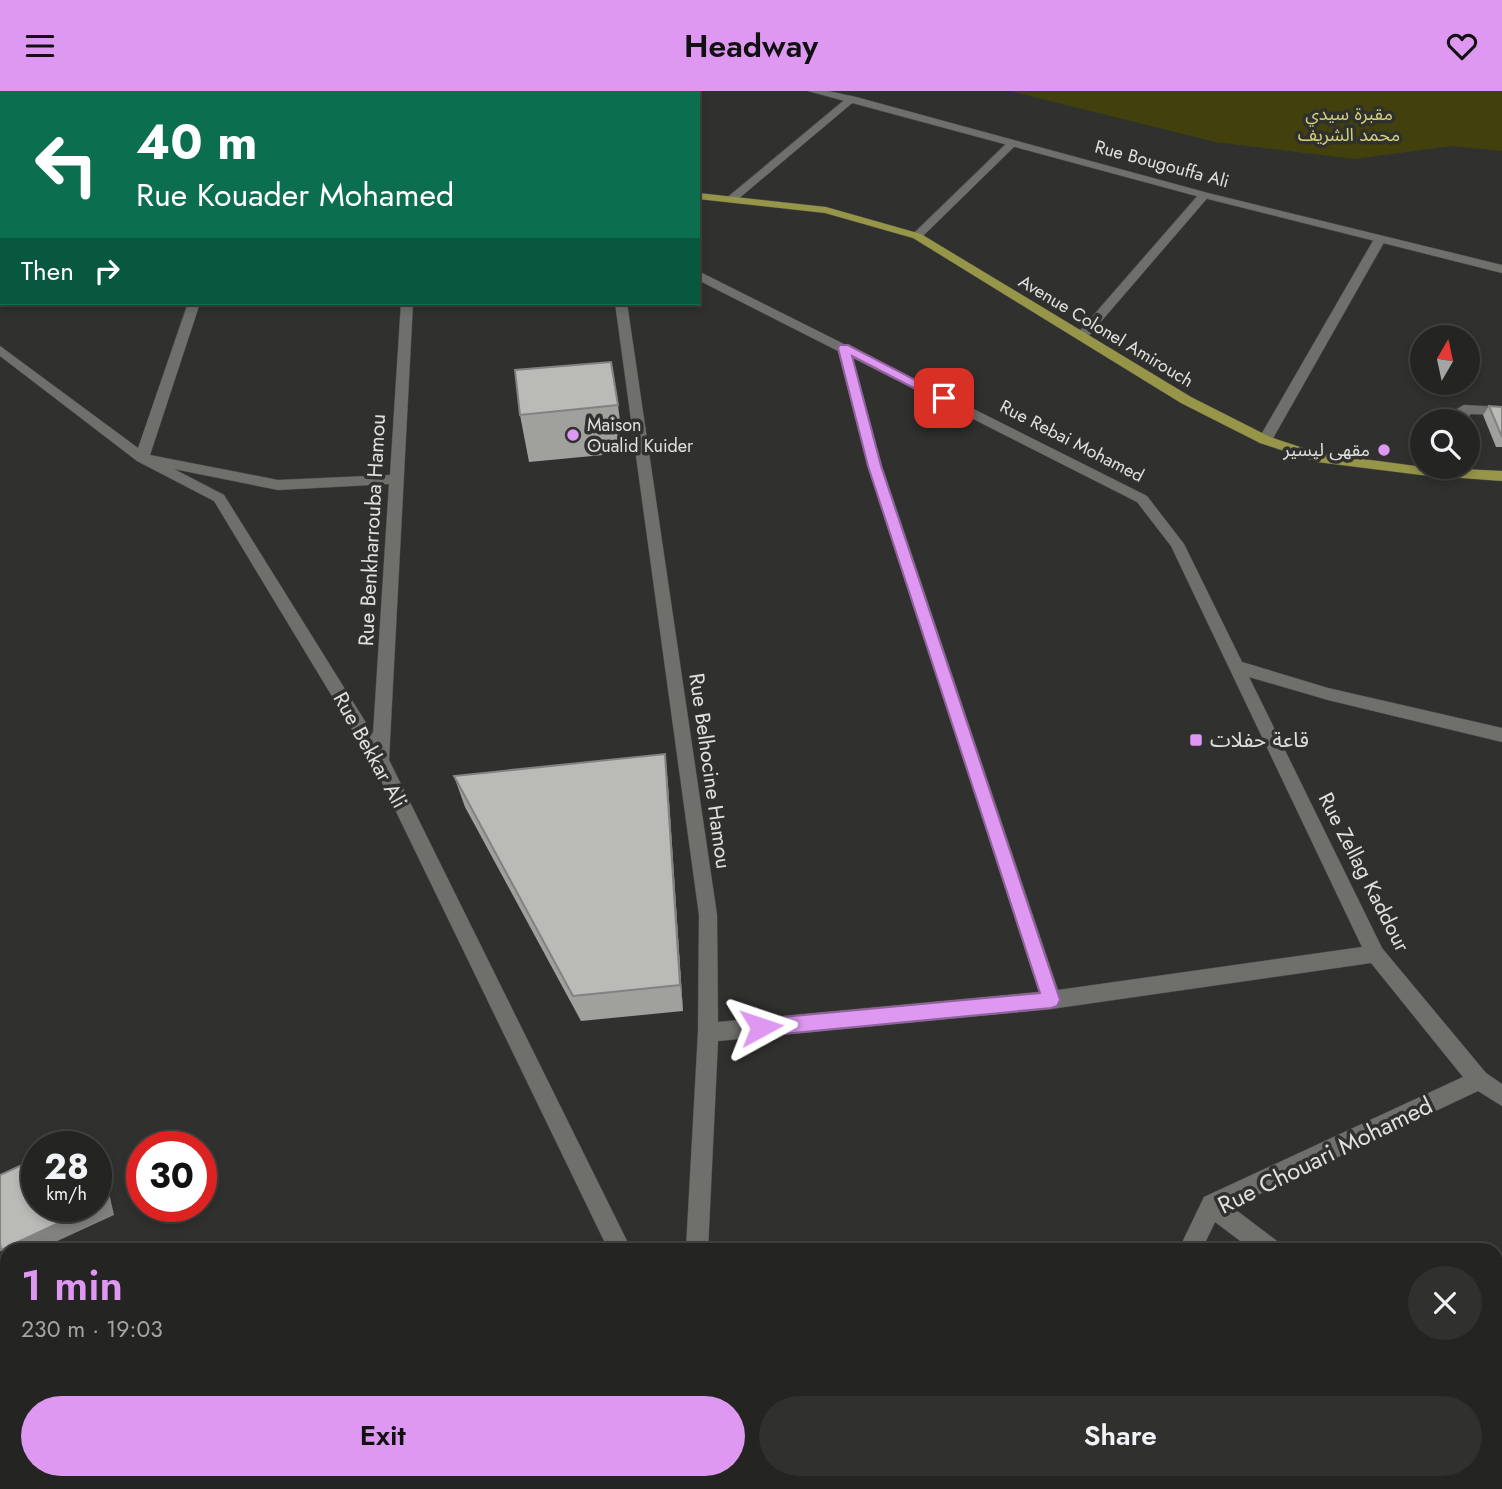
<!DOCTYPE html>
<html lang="en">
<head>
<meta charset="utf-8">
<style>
	body { margin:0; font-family:Jost,"Noto Sans Arabic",sans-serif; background:#30312f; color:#f1f3f6; height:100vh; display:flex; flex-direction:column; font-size:26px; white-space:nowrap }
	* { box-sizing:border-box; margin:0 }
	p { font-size:23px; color:#a3a5a5 }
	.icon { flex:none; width:38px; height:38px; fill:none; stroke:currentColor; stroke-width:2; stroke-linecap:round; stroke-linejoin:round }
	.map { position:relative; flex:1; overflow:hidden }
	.details { position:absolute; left:0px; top:1152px; width:1503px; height:247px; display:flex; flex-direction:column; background:#242522; border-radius:21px 21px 0 0; box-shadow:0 4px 10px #0003,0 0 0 2px #414240 }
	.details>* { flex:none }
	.hud { position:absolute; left:0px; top:0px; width:700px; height:214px; box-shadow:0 4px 10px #0003,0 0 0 2px #414240; background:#0b6e4f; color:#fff; overflow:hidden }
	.needle { width:46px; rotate:9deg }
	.controls { position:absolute; left:1410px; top:234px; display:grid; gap:14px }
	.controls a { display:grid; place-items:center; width:70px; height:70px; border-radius:50%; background:#242522; box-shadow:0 4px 10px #0003,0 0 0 2px #414240; font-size:35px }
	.speed { position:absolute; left:21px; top:1040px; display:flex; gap:14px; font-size:35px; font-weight:700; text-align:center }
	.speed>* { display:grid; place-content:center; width:91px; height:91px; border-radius:50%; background:#242522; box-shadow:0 4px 10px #0003,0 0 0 2px #414240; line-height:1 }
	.speed small { font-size:18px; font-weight:400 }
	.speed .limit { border:10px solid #d22; background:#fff; color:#111 }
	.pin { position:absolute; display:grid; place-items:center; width:60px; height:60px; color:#fff; margin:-30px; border-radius:14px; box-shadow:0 4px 10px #0006 }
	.me { position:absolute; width:77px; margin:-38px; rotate:85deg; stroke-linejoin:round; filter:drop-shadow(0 0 5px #0008) }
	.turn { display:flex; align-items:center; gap:24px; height:147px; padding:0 21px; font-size:32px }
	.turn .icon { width:91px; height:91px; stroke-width:2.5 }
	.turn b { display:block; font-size:49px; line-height:60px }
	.then { display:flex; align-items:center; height:66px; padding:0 21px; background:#0003; gap:14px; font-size:26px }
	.round { display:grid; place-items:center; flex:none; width:74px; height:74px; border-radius:37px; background:#30312f }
	.overview { display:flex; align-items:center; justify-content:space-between; height:119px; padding:0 21px }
	h1 { font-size:42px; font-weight:600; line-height:52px; color:#de98f2 }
	.primary-button { display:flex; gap:14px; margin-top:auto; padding:14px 21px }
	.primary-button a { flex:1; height:80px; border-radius:42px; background:#de98f2; color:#111; font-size:28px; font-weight:600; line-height:80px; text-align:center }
	.primary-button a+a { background:#30312f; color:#f1f3f6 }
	header { display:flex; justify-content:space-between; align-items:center; height:91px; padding:0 21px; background:#de98f2; color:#111; font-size:32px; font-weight:600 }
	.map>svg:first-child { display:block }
</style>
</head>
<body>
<header><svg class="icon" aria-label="menu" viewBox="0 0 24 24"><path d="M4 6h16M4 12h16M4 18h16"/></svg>Headway<svg class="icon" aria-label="heart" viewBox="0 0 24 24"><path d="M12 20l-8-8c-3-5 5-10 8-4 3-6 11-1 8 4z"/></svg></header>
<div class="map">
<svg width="1502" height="1398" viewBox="0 0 1502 1398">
	<rect width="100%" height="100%" fill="#30312e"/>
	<!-- green -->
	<path fill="#42410e" d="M1010,0H1502V60L1452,55L1354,68L1215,51Z"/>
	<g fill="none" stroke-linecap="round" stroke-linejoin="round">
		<defs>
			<path id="service" d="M1464,314L1502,316V324L1470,323L1468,333V331H1456L1457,318Z"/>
			<g id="minor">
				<path d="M31,0H44L30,2Z"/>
				<path d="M233,0H244L245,2H234Z"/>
				<path d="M848,6L857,8L737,109H729V105Z"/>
				<path d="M0,15H2L0,22Z"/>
				<path d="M1010,49L1019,51L921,147H913V143Z"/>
				<path d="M1200,102L1210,104L1086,248H1078V242Z"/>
				<path d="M1380,145L1386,148L1272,349L1270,352H1260L1258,349L1374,148Z"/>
				<path d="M698,180L1147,405L1184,453L1242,571L1328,597L1502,637V651L1328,609L1249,586L1382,857L1486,982L1502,993V1015L1478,1000L1232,1116L1277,1150L1280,1158H1251L1215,1131L1202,1158H1179L1204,1106L1463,986L1371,872L1051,918L718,950L708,1158H686L698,941L699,824L615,212H627L717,824L718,931L1039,901L868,375L838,260L698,189ZM853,267L1137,411L1171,455L1362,856L1058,899L882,375Z"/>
				<path d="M188,212H200L150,364L278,389L390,384L401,212H413L389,669L631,1158H608L373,673L214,410L137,370L0,265V255L138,357ZM174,378L278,399L389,393L373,643L224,404Z"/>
				<path d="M1496,1324L1502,1326V1353L1496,1351Z"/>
				<path d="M576,1391H609L607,1398H573Z"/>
				<path d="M744,1391H771L774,1398H746Z"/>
				<path d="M1059,1391H1084L1082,1398H1056Z"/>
			</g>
			<path id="tertiary" d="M808,0H828L856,6L1208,102L1502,174V182L1200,106Z"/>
			<g id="primary">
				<path d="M698,102L826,116L921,143L1191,306L1270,346L1318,362L1423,376L1502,380V390L1421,384L1317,371L1260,352L1181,312L913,147L825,122L698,108Z"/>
				<rect x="0" y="123" width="2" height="6"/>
				<path d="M0,143H2L0,150Z"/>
			</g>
		</defs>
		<!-- service casing -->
		<use href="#service" stroke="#4c4d4a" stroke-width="1"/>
		<!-- minor casing -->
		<use href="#minor" stroke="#4c4d4a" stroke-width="1"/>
		<!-- tertiary casing -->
		<use href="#tertiary" stroke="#4c4d4a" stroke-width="1"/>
		<!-- primary casing -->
		<use href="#primary" stroke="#4c4d4a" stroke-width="1"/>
		<!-- service -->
		<use href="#service" fill="#6f6f6c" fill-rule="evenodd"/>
		<!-- minor -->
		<use href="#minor" fill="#6f6f6c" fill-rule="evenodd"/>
		<!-- tertiary -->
		<use href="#tertiary" fill="#6f6f6c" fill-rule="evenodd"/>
		<!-- primary -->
		<use href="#primary" fill="#979547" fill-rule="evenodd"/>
	</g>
	<!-- wall -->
	<g fill="#a0a09d">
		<path d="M618,314L624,362L529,371L520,324Z"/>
		<path d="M1489,315L1502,316V356H1496L1483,324Z"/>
		<path d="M665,663L668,694L683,920L581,930L465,716L454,685Z"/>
	</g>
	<!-- shaded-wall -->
	<g fill="#828280">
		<path d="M665,663L668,694L683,920L680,894Z"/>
		<path d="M83,1046L96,1055H85Z"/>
		<path d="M96,1055L99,1057L114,1124L40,1158H7V1161L1,1159L96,1111Z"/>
	</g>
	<!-- building -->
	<g fill="#babab7" stroke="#828280" stroke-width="2">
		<path d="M611,271L618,314L520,324L515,279Z"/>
		<path d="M1489,315L1502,316V346Z"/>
		<path d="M665,663L680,894L573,905L454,685Z"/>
		<path d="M83,1046L85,1055H63Z"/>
		<path d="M37,1067V1115H95L1,1159L0,1151V1084Z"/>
	</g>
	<!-- route -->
	<path fill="#de98f2" stroke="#90639d" stroke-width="2" d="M840,254H848L950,307L944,311L939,310L852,265L881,375L1060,909L1057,915L1051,917L761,945L754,942L751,936L754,930L761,928L1040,902L868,375L838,257Z"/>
	<!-- markers -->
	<g fill="#de98f2" stroke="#30312e" stroke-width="2.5">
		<circle cx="573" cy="344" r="7"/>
		<circle cx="1384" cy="359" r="7"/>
		<rect x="1189" y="642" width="14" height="14" rx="3.5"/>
	</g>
	<g text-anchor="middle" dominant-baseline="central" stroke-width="7" stroke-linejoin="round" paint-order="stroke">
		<!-- far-park labels -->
		<g font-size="18" fill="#d3d278" stroke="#30312e">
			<text x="1349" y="23">مقبرة سيدي<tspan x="1349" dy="21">محمد الشريف</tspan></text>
		</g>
		<!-- far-street labels -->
		<g font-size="18" fill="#e0e0de" stroke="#30312e">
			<text transform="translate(1162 73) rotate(15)">Rue Bougouffa Ali</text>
			<text transform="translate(1106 240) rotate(31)">Avenue Colonel Amirouch</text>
			<text transform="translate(1072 350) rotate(27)">Rue Rebai Mohamed</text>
		</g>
		<!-- far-poi labels -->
		<g font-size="18" fill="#e0e0de" stroke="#30312e" text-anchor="start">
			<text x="587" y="334">Maison<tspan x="587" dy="21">Oualid Kuider</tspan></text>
			<text x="1370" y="359" text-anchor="end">مقهى ليسير</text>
		</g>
		<!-- street labels -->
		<g font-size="21" fill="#e0e0de" stroke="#30312e">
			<text transform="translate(372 439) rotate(-87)">Rue Benkharrouba Hamou</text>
			<text transform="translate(370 659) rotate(61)">Rue Bekkar Ali</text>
			<text transform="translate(710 680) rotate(82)">Rue Belhocine Hamou</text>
			<text transform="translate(1364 781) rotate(63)">Rue Zellag Kaddour</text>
		</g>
		<!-- poi labels -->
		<g font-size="21" fill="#e0e0de" stroke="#30312e" text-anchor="start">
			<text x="1210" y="649">قاعة حفلات</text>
		</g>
		<!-- near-street labels -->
		<g font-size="24" fill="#e0e0de" stroke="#30312e">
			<text transform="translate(1325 1064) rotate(-26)">Rue Chouari Mohamed</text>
		</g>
	</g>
</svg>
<div class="controls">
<a><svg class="needle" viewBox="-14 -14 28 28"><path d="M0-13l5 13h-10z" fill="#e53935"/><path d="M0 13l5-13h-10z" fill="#a3a5a5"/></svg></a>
<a><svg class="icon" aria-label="search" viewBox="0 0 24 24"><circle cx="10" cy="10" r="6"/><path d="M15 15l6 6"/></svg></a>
</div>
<div class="speed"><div>28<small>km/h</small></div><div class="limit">30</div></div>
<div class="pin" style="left:944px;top:307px;background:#d93025"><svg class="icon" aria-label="arrive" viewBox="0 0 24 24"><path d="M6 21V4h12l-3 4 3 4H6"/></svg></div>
<svg class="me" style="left:761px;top:936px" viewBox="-20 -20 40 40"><path d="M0-17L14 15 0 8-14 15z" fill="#de98f2" stroke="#fff" stroke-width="4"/></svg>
<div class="hud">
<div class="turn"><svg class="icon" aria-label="left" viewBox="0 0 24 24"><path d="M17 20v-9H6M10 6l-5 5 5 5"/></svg><div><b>40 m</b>Rue Kouader Mohamed</div></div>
<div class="then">Then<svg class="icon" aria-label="right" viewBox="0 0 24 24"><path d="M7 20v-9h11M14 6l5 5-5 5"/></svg></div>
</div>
<section class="details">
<div class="overview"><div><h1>1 min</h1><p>230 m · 19:03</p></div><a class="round"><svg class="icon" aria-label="close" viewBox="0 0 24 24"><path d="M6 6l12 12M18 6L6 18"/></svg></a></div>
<div class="primary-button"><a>Exit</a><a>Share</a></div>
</section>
</div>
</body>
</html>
